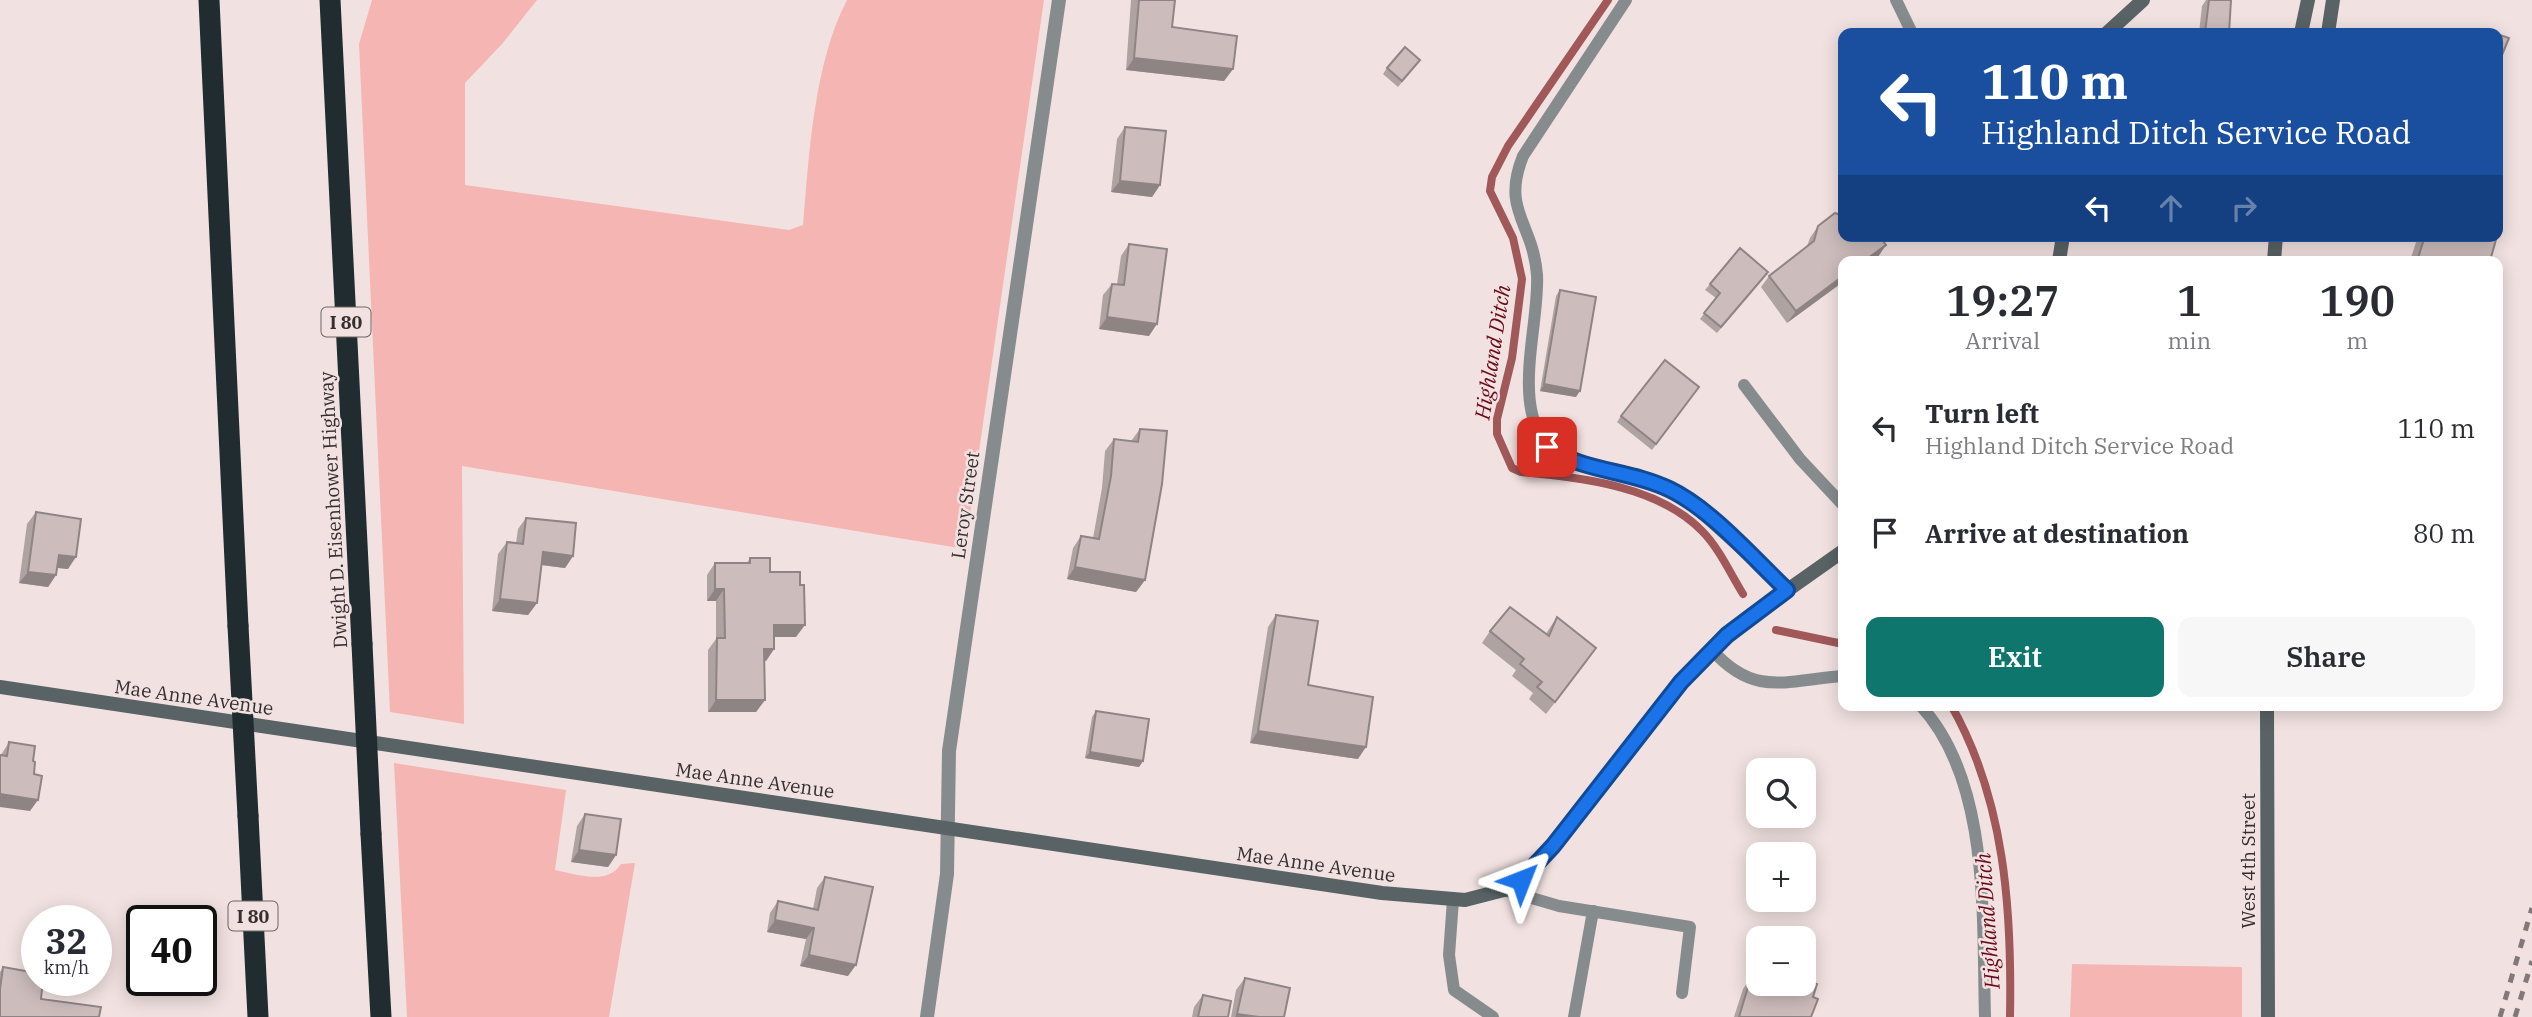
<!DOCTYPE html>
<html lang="en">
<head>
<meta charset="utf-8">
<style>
	body { margin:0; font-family:"IBM Plex Serif",serif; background:#f7f7f7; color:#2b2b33; height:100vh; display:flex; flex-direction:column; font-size:26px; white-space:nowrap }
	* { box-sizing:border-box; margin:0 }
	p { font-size:23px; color:#7c7c81 }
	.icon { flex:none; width:38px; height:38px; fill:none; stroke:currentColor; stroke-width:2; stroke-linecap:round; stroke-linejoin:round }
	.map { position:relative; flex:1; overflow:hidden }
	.sheet { position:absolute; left:1838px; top:256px; width:665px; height:455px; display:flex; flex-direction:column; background:#fff; border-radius:14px; box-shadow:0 4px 18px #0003 }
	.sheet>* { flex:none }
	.hud { position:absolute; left:1838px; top:28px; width:665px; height:214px; border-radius:14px; box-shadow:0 4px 18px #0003; background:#1a4fa0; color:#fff; overflow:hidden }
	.controls { position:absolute; left:1746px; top:758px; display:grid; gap:14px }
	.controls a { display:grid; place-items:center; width:70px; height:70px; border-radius:14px; background:#fff; box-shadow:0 4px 18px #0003; font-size:35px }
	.speed { position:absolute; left:21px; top:905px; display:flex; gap:14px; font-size:35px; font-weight:700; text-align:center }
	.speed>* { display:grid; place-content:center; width:91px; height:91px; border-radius:50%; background:#fff; box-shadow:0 4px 18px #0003; line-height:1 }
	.speed small { font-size:18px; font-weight:400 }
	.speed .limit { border:4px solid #111; border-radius:10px; background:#fff; color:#111 }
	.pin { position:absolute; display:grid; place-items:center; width:60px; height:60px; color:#fff; margin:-30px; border-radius:14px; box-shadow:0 4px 10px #0006 }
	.me { position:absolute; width:77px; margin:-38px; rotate:45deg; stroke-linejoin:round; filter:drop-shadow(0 0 5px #0008) }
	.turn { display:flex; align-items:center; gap:24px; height:147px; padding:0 28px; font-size:32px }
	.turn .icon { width:91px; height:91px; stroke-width:2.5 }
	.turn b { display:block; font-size:49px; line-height:60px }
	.lanes { display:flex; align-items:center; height:66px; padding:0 28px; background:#0003; justify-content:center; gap:35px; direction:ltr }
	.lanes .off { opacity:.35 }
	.eta { display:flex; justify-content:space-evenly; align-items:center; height:119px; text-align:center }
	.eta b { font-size:42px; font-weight:600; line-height:49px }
	.button { display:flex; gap:14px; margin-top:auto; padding:14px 28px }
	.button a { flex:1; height:80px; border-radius:14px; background:#0f766e; color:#fff; font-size:28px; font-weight:600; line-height:80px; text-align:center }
	.button a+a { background:#f7f7f7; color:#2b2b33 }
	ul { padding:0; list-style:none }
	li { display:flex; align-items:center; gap:21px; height:105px; padding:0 28px }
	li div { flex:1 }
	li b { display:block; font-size:26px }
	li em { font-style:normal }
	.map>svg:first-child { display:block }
</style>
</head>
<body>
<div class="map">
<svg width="2532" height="1017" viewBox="0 0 2532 1017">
	<rect width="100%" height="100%" fill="#f1e2e1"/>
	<!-- green -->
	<g fill="#f5b5b3">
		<path d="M372,0H537L502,44L465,83V185L789,230L803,225C809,154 814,63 847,0H1044L965,549L462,466L464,724L390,712L359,44Z"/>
		<path d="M394,763L566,790L555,870C576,874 607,886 621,864L635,863L609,1017H407Z"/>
		<path d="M2072,964L2242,967V1017H2070Z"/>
	</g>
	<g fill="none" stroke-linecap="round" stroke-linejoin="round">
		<!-- stream -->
		<g stroke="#a05859" stroke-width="8">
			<path d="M1608,0L1508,146L1492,177L1490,191L1513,238L1522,279L1512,358L1497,419V434L1512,468L1521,472C1581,478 1657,485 1702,531C1719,548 1730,573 1743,594"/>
			<path d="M1776,630L1843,644"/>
			<path d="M1951,705C2005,800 2012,910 2010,1017"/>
		</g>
		<!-- lane -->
		<g stroke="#868c8e" stroke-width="12">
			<path d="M1626,0L1523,156C1501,211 1533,222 1537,275C1540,327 1506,419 1558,454L1648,481L1686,499L1787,590"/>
			<path d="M1896,0L1912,33"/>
			<path d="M1744,385L1800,459L1843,505"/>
			<path d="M1712,650C1755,698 1787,680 1843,676"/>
			<path d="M1920,705C1991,781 1982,920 1985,1017"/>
			<path d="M1504,890L1559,906L1690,927L1682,993"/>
			<path d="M1453,900L1449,955L1454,990L1493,1017"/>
			<path d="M1574,1017L1593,911"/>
		</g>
		<!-- street -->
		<path stroke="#868c8e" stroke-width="14" d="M927,1017L947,874L949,751L1059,0"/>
		<!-- secondary -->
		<g stroke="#596265" stroke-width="14">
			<path d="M2107,33L2143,0"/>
			<path d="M2301,33L2308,0"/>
			<path d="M2328,33L2333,0"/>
			<path d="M2059,261L2063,236"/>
			<path d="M2274,261L2276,236"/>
			<path d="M0,687L1382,893L1465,900L1504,890L1521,879L1554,846L1657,711L1701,661L1751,616L1843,551"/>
			<path d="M2267,705L2268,1017"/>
		</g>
		<!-- highway -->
		<g stroke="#212c30" stroke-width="21">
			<path d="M209,0L238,626"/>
			<path d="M330,0L362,644"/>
			<path d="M248,816L258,1017"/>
			<path d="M371,834L381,1017"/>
		</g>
		<!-- rail -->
		<g stroke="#827878" stroke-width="5" stroke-dasharray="9 9" stroke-linecap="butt">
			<path d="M2500,1017L2532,908"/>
			<path d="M2515,1017L2532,961"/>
		</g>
		<!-- highway-bridge -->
		<g stroke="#212c30" stroke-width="21">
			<path d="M238,626L248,816"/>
			<path d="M362,644L371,834"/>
		</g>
	</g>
	<!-- wall -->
	<g fill="#afa3a2">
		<path d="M1131,0H1175L1172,27L1233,69L1224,81L1126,70Z"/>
		<path d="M2206,0H2231L2229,33H2199L2202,6Z"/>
		<path d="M1420,60L1398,87L1383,74L1387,68Z"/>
		<path d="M1125,127L1160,185L1152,197L1111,192L1117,139Z"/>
		<path d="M1818,226L1878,257L1872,261H1843L1787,323L1761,287L1769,276L1807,246L1810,238Z"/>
		<path d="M2418,236H2497L2490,261H2410Z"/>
		<path d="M1129,244L1149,336L1099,329L1103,295L1112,284H1117L1121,256Z"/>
		<path d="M1768,272L1717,333L1700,319L1716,298L1705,290L1710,284Z"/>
		<path d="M1560,290L1576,397L1540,391L1556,296Z"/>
		<path d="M1699,387L1652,450L1617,422L1621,416Z"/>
		<path d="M1140,429L1145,580L1136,592L1067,579L1073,548L1081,536L1093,538L1102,488L1105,451L1114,439L1131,441Z"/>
		<path d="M36,512L68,569L57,568L56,575L48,587L19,583L27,524Z"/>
		<path d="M526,518L573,556L565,568L541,565L537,603L528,615L492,611L498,554L507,542L516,543L518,529Z"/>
		<path d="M750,558L770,572L796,637H774V649L766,661H764L765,700L756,712H708V650L716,639V601H707V575L715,563H747Z"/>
		<path d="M1276,615L1308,685L1358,759L1250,743L1268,627Z"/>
		<path d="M1557,617L1588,660L1546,714L1529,699L1533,693L1512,676L1516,670L1482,643L1490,631L1546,634L1549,629Z"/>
		<path d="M1096,711L1143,761L1139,767L1085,758L1092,717Z"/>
		<path d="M9,742L33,761L30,811L1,755Z"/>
		<path d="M585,814L616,855L608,867L571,862L577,826Z"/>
		<path d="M825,877L848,976L800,966L806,939L767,932L770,913L778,901L813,909L817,888Z"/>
		<path d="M3,967L0,1017V972Z"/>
		<path d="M1751,977L1776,986L1777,984H1804L1813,997L1811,1017H1734L1743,989Z"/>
		<path d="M1245,978L1284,1017H1231L1236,990Z"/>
		<path d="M1203,995L1228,1017H1192L1194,1007Z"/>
	</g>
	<!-- shaded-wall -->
	<g fill="#8f8484">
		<path d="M1134,58L1233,69L1224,81L1126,70Z"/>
		<path d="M1120,181L1160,185L1152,197L1111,192Z"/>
		<path d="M1886,245L1878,257L1872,261H1864Z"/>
		<path d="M1843,276V282L1787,323L1796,311Z"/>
		<path d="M1107,317L1157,324L1149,336L1099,329Z"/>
		<path d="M1544,384L1580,391L1576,397L1540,391Z"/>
		<path d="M543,552L573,556L565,568L534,564Z"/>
		<path d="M59,555L76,557L68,569L50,567Z"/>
		<path d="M1075,567L1145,580L1136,592L1067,579Z"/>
		<path d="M28,572L56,575L48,587L19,583Z"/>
		<path d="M715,589H724L716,601H707Z"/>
		<path d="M500,599L537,603L528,615L492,611Z"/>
		<path d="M774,625H805L796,637H766Z"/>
		<path d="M764,649H774L766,661H756Z"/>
		<path d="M716,700H765L756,712H708Z"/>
		<path d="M1258,731L1366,747L1358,759L1250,743Z"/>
		<path d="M1090,752L1143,761L1139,767L1085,758Z"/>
		<path d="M0,794L38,800L30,811L0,807Z"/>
		<path d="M579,850L616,855L608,867L571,862Z"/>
		<path d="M775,920L814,928L806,939L767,932Z"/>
		<path d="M809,955L856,965L848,976L800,966Z"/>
		<path d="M1237,1014L1259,1017H1235Z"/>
	</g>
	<!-- building -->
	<g fill="#ccbdbc" stroke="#8f8484" stroke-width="2">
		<path d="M1139,0H1175L1172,27L1237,36L1233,69L1134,58Z"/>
		<path d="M2209,0H2231L2229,33H2205Z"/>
		<path d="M2497,34L2509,38L2497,67Z"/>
		<path d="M1405,47L1420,60L1402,81L1387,68Z"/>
		<path d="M1125,127L1166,131L1160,185L1120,181Z"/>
		<path d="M1835,213L1843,216V236H1879L1886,245L1864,261H1843V276L1796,311L1769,276L1814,241L1818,226Z"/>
		<path d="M2497,217L2502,218L2497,236Z"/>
		<path d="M2425,236H2497L2490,261H2417Z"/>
		<path d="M1129,244L1167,249L1157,324L1107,317L1112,284L1124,285Z"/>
		<path d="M1740,248L1768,272L1721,327L1704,313L1720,293L1710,284Z"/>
		<path d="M1560,290L1596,297L1580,391L1544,384Z"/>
		<path d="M1665,360L1699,387L1656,444L1621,416Z"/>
		<path d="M1140,429L1167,431L1162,484L1145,580L1075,567L1081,536L1099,539L1111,476L1114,439L1138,442Z"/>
		<path d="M36,512L81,519L76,557L59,555L56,575L28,572Z"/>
		<path d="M526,518L576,523L573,556L543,552L537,603L500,599L507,542L523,544Z"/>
		<path d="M750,558H770V572H800V585H804L805,625H774V649H764L765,700H716L717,638H725L724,589H715V563H750Z"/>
		<path d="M1510,607L1549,636L1557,617L1596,648L1555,702L1537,687L1542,682L1520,664L1524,659L1490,631Z"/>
		<path d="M1276,615L1318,621L1308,685L1373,697L1366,747L1258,731Z"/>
		<path d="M1096,711L1149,719L1143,761L1090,752Z"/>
		<path d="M9,742L35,746L33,761L35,762L34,774L42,776L38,800L0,794V755L7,756Z"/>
		<path d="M585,814L621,819L616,855L579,850Z"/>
		<path d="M825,877L873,887L856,965L809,955L814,928L775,920L778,901L818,910Z"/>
		<path d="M3,967L37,973V980H43L41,999L101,1007L99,1017H0V989Z"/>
		<path d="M1751,977L1759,980V984H1769L1779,987L1780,984H1804V979L1817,984L1813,997L1818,999L1811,1017H1739Z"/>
		<path d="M1245,978L1290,988L1284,1017H1259L1237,1014Z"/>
		<path d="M1203,995L1231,1001L1228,1017H1198Z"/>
	</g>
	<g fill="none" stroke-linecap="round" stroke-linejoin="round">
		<defs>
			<path id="route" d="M1521,880L1553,846L1681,682L1727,635L1787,590C1753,558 1711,509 1669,489C1630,470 1583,472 1547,447"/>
		</defs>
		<!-- route casing -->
		<use href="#route" stroke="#114b97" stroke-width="18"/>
		<!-- route -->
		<use href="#route" stroke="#1a73e8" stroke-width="12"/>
	</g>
	<g text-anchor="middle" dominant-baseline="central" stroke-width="5" stroke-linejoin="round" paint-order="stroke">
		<!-- shield labels -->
		<g fill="#f1e2e1" stroke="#6d6464" stroke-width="2">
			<rect x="321.5" y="307.5" width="49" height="29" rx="5"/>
			<rect x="228.5" y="901.5" width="49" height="29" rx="5"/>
		</g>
		<g font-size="18" font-weight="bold" fill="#342e2e">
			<text x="346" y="322">I 80</text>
			<text x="253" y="916">I 80</text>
		</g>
		<!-- street labels -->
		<g font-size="19" fill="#342e2e" stroke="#f1e2e1">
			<text transform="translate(965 505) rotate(-82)">Leroy Street</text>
			<text transform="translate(333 510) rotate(-93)">Dwight D. Eisenhower Highway</text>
			<text transform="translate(194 697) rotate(8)">Mae Anne Avenue</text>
			<text transform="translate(755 780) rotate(8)">Mae Anne Avenue</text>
			<text transform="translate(2248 861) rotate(-90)">West 4th Street</text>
			<text transform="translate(1316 864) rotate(8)">Mae Anne Avenue</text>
		</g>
		<!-- water labels -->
		<g font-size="21" font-style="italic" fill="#680918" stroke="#f1e2e1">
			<text transform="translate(1492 352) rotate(-81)">Highland Ditch</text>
			<text transform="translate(1987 921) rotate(-94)">Highland Ditch</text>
		</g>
	</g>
</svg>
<div class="controls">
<a><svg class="icon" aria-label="search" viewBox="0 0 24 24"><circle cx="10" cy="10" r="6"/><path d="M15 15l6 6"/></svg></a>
<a>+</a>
<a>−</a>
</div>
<div class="speed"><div>32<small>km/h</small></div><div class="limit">40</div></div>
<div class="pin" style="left:1547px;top:447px;background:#d93025"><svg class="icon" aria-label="arrive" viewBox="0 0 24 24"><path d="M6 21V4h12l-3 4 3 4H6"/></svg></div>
<svg class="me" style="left:1521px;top:880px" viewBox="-20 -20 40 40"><path d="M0-17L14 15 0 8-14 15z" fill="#1a73e8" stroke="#fff" stroke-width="4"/></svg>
<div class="hud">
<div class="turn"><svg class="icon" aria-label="left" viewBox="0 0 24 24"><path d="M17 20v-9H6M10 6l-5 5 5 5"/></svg><div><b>110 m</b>Highland Ditch Service Road</div></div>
<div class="lanes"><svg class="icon" aria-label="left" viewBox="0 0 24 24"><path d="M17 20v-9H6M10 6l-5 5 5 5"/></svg><svg class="icon off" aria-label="ahead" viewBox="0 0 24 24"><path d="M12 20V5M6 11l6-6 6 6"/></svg><svg class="icon off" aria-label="right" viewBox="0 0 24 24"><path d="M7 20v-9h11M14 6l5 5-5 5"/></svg></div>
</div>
<section class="sheet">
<div class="eta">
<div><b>19:27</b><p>Arrival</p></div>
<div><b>1</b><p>min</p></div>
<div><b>190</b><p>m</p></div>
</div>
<ul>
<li><svg class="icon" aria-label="left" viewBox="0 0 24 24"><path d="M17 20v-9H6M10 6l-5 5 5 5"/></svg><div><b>Turn left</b><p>Highland Ditch Service Road</p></div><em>110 m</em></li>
<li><svg class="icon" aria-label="arrive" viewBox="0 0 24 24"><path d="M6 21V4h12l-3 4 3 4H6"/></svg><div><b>Arrive at destination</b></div><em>80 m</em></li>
</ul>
<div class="button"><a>Exit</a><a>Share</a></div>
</section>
</div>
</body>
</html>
